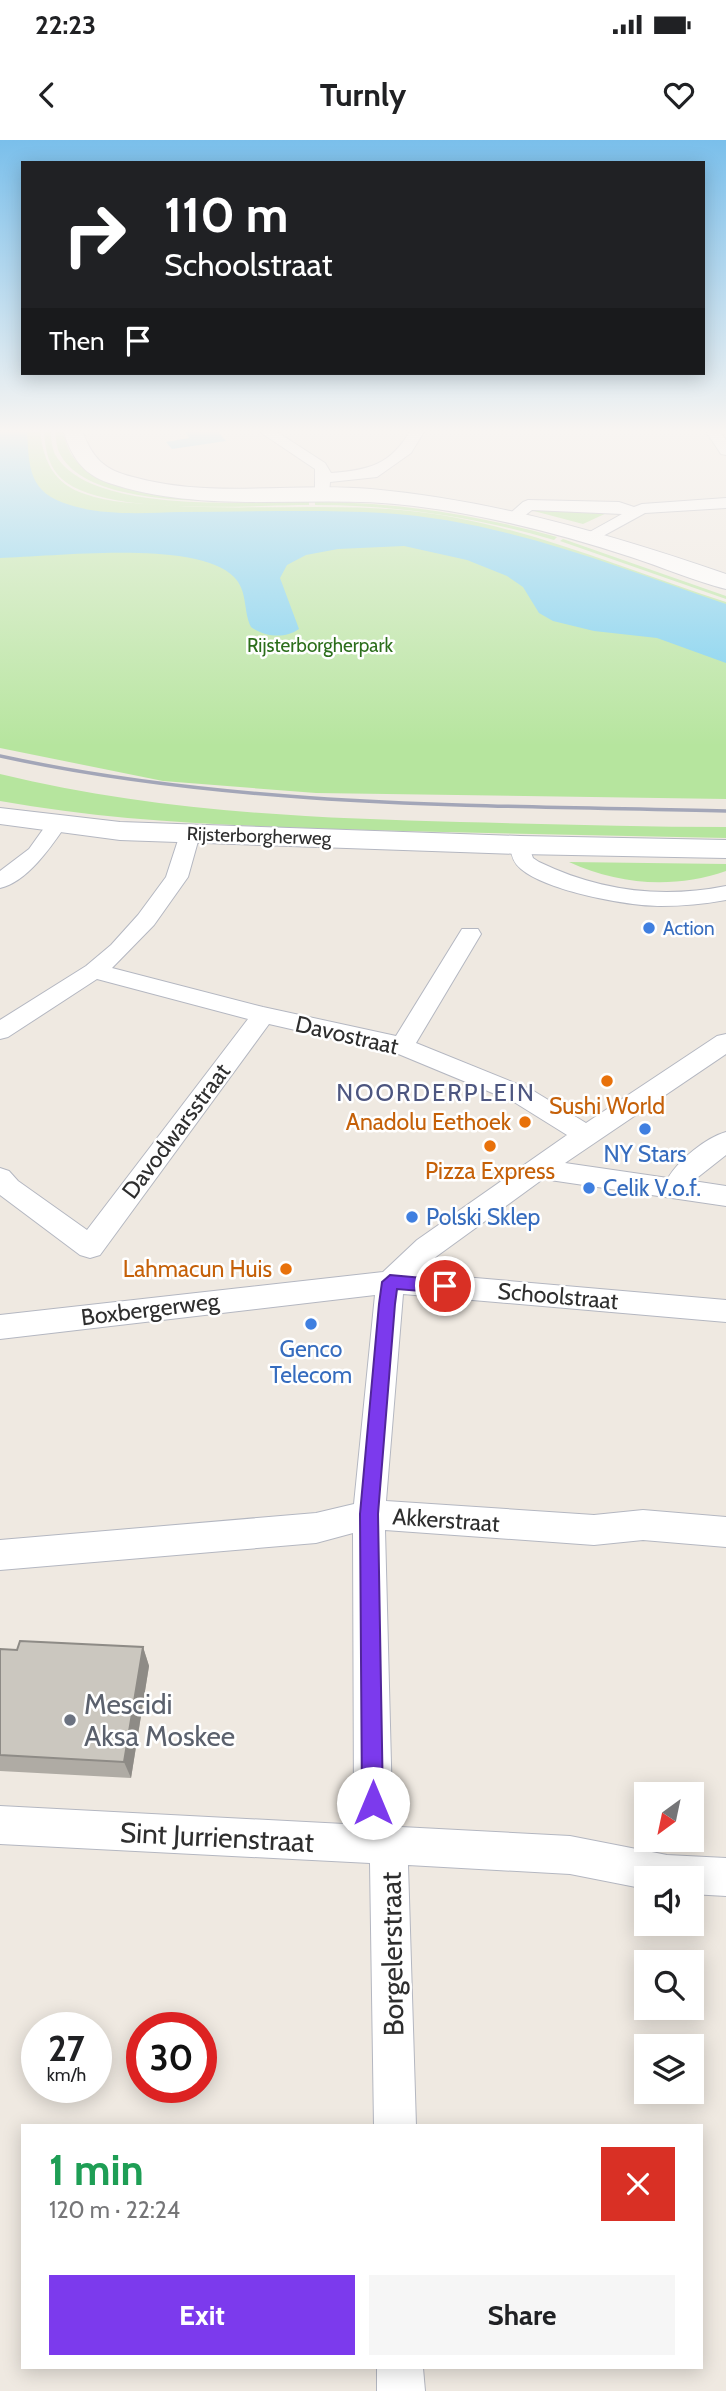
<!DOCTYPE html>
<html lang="en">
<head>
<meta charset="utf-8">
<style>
	body { margin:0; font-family:Cabin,sans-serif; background:#f6f6f6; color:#202124; height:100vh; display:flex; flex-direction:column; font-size:26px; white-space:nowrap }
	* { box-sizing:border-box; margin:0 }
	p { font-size:23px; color:#757577 }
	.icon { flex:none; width:38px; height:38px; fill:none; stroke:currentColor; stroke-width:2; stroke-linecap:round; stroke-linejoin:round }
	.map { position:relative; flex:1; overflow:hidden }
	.panel { position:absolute; left:21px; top:1984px; width:682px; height:245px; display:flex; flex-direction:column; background:#fff; border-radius:0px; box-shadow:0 4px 18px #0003 }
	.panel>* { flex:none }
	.top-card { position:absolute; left:21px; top:21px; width:684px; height:214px; border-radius:0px; box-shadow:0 4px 18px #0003; background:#202124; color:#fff; overflow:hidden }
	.needle { width:46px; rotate:213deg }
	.tools { position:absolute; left:634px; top:1642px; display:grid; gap:14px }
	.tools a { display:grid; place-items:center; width:70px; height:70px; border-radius:0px; background:#fff; box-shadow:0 4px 18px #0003; font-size:35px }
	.speed { position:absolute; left:21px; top:1872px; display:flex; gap:14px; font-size:35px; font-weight:700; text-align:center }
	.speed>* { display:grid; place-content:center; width:91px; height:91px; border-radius:50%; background:#fff; box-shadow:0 4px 18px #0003; line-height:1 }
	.speed small { font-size:18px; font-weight:400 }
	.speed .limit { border:10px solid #d22; background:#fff; color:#111 }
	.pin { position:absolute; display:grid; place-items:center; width:60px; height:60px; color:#fff; margin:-30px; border:4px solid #fff; border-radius:50%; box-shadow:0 2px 7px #0007 }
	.me { position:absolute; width:77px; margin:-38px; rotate:0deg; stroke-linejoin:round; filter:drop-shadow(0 0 5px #0008) }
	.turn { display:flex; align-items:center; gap:24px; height:147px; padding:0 28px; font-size:32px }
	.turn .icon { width:91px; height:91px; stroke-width:2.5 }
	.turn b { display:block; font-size:49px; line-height:60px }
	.then { display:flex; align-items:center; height:66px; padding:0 28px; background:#0003; gap:14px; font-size:26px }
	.round { display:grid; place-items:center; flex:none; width:74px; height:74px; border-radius:0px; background:#f6f6f6 }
	.summary { display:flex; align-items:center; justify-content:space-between; height:119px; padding:0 28px }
	h1 { font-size:42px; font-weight:700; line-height:52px; color:#1e9e55 }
	.primary-button { display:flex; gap:14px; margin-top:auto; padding:14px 28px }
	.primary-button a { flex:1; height:80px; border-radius:0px; background:#7c3aed; color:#fff; font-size:28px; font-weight:700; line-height:80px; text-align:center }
	.primary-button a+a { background:#f6f6f6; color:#202124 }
	.status { display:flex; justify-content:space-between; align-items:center; height:49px; padding:0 35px; background:#fff; direction:ltr }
	.status svg { height:19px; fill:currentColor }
	header { display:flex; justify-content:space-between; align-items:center; height:91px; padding:0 28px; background:#fff; font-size:32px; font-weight:700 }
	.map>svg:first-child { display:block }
</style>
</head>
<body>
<div class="status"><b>22:23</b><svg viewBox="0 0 49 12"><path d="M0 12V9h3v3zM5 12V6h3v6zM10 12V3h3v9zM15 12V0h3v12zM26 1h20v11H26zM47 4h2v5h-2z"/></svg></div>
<header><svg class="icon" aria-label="back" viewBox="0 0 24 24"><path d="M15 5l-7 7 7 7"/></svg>Turnly<svg class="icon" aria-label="heart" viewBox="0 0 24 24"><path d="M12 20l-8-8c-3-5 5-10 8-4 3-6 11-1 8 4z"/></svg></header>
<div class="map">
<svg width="726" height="2251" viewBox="0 0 726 2251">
	<rect width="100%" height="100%" fill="#efe9e1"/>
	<!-- green -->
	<g fill="#b6e59e">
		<path d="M0,290H40C43,321 54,344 85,354C110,363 137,363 163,365C242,371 322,363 401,370C515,380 619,428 726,462V659L316,653L163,641L0,608Z"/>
		<path d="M44,290H51C51,299 52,310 56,316C93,375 249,361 309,362V365C251,365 105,377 62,339C48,326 45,309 44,290Z"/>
		<path d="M55,290H63C69,321 80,327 107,340L315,359C257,360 88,375 59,312C56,305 56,297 55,290Z"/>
		<path d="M315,362C398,362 477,375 557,397L554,400C476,377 396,365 315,365Z"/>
		<path d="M547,368L551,371H611L583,384L530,370Z"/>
		<path d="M563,399L726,456V459L560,401Z"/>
		<path d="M0,634C150,671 306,678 460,682C549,684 637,687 726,687V698C595,695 464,693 333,689C222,685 110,681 0,661Z"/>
		<path d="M569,722L726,724V731C674,749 619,745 569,722Z"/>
	</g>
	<!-- water -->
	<g fill="#75cff0">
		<path d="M0,290H27C29,327 28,353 70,365C104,376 145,373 181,372C248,372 316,369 383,373C502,380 615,426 726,464V523L657,498L594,491L553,481L539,473L523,447L507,436L467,420L404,406L338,409L306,415L287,425L280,438L299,489C285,499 265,497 251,487C243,471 248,451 234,437C196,399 53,417 0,418Z"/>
		<path d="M184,290H216L226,301L172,309L166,302L189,298Z"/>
	</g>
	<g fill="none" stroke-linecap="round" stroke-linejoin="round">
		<defs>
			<g id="street">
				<path d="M257,290H274L325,323L331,333C370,330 390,325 411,290H425L411,313L377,337L330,342L329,353L322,357L315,353V329Z"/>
				<path d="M705,290H719L726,300V315L721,314Z"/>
				<path d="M726,358V368L645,373L592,402L586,400L584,397L586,394L622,374L532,370L519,380H509L506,377L523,362L528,360L619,362L634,367L642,364Z"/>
				<path d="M56,679L63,681L66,685C51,707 27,742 0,748V731L29,709L49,681Z"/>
				<path d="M190,688L197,690L200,694L188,737L154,785L112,828L263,867L396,896L462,789H478L481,794L416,903L532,950L586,983L717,896L726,894V914L565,1023L668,1038C679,1020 705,998 726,992V1015L693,1041L726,1046V1066L543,1039L437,1116L418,1133L726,1160V1182L403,1154L386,1361L594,1375L643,1370L726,1377V1407L643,1400L594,1405L385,1390L392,1663L401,1687L570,1696L667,1715L726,1718V1756L691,1754V1738H646V1749L570,1734L408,1725L416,1986H374L370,1723L0,1704V1666L363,1685L354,1663L353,1393L316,1403L0,1430V1400L316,1373L354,1364L375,1155L0,1199V1175L383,1132L417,1100L567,995L514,962L396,913L269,884L100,1115L90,1118L80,1115L0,1055V1028L9,1031L18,1041L87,1090L248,879L97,839L8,897L0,899V880L86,826L111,805L138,775L166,737L180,694L183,690Z"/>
				<path d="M520,699L527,701L533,718L539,722C599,751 661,759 726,746V760C704,764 683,766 661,766C627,766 547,751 521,729C513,723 511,714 510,705L513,701Z"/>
				<path d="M377,2228H423L425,2251H377Z"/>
			</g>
			<g id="secondary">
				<path d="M63,290H82C92,318 104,330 133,337C211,359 291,342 371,349C493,360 610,394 726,434V449C694,441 662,427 631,417C560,394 488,375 414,366C313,353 208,376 109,343C82,334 71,316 63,290Z"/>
				<path d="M0,668L120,682L520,696L726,700V718L520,714L120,700L0,684Z"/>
			</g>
		</defs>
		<!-- street casing -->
		<use href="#street" stroke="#b4b7c1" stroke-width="2"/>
		<!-- secondary casing -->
		<use href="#secondary" stroke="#b4b7c1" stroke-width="2"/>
		<!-- street -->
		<use href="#street" fill="#fff" fill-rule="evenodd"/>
		<!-- secondary -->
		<use href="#secondary" fill="#fff" fill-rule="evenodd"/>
		<!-- rail -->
		<path stroke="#a3a6b8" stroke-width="3.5" d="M0,616C238,668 483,665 726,671"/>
	</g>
	<!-- wall -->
	<path fill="#afaba4" d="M143,1507L149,1526L131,1638L0,1631V1509L17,1510Z"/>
	<!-- shaded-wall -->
	<path fill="#8e8b86" d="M143,1507L149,1526L131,1638L124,1622Z"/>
	<!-- building -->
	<path fill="#cbc7bf" stroke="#8e8b86" stroke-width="2" d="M20,1501L143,1507L124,1622L0,1615V1509L17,1510Z"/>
	<!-- sky -->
	<linearGradient id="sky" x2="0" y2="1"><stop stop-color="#7abfeb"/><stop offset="0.48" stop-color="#f8f5f2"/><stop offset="1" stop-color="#f8f5f2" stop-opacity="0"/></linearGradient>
	<rect width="726" height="606" fill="url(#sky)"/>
	<!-- route -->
	<path fill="#7c3aed" stroke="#51269a" stroke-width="2" d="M390,1135L445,1140L453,1146L445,1153L397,1149L395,1164L378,1374L383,1663L380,1671L373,1674L365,1671L362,1663L360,1374L379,1164L382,1142Z"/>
	<!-- markers -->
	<g fill="#3f7fe0" stroke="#fff" stroke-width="2.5">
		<circle cx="649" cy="788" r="7"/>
		<circle cx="645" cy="989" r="7"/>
		<circle cx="589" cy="1048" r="7"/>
		<circle cx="412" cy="1077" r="7"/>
		<circle cx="311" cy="1184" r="7"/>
	</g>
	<g fill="#e8710a" stroke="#fff" stroke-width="2.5">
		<circle cx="607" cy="941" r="7"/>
		<circle cx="525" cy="982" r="7"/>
		<circle cx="490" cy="1006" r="7"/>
		<circle cx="286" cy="1129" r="7"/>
	</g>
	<circle fill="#6b7280" stroke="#fff" stroke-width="2.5" cx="70" cy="1580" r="7"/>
	<g text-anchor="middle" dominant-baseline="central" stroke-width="5" stroke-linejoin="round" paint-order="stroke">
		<!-- far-park labels -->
		<g font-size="19" fill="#2c6e1b" stroke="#fff">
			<text x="320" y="505">Rijsterborgherpark</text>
		</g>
		<!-- far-street labels -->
		<g font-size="19" fill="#2e2e2e" stroke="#fff">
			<text transform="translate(259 696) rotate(2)">Rijsterborgherweg</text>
		</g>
		<!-- far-shop labels -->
		<g font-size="19" fill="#366cbe" stroke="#fff" text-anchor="start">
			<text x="663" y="788">Action</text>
		</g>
		<!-- street labels -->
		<g font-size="23" fill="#2e2e2e" stroke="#fff">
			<text transform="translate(347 895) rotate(13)">Davostraat</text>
			<text transform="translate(176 991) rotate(-53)">Davodwarsstraat</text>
			<text transform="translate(558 1156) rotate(5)">Schoolstraat</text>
			<text transform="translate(150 1169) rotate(-7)">Boxbergerweg</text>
			<text transform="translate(446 1380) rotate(4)">Akkerstraat</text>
		</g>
		<!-- food labels -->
		<g font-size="23" fill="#c56008" stroke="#fff">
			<text x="607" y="966">Sushi World</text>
			<text x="511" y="982" text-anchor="end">Anadolu Eethoek</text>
			<text x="490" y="1031">Pizza Express</text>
			<text x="272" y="1129" text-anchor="end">Lahmacun Huis</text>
		</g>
		<!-- shop labels -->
		<g font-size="23" fill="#366cbe" stroke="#fff">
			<text x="645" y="1014">NY Stars</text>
			<text x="603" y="1048" text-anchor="start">Celik V.o.f.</text>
			<text x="426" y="1077" text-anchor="start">Polski Sklep</text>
			<text x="311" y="1209">Genco<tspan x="311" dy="26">Telecom</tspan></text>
		</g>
		<!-- neighbourhood labels -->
		<g font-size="24" letter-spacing="2" fill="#4d5680" stroke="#fff">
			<text x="436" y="952">NOORDERPLEIN</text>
		</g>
		<!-- near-worship labels -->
		<g font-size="28" fill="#5b616d" stroke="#fff" text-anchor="start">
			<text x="84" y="1564">Mescidi<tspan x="84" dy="32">Aksa Moskee</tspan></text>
		</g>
		<!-- near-street labels -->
		<g font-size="28" fill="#2e2e2e" stroke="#fff">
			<text transform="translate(217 1697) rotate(3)">Sint Jurrienstraat</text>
			<text transform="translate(392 1814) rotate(-91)">Borgelerstraat</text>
		</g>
	</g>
</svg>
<div class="tools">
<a><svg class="needle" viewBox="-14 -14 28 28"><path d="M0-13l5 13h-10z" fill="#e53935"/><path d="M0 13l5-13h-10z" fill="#757577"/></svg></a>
<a><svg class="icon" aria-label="sound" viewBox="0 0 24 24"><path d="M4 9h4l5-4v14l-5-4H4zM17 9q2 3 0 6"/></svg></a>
<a><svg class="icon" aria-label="search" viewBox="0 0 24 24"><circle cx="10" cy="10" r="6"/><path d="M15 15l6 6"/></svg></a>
<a><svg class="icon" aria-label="layers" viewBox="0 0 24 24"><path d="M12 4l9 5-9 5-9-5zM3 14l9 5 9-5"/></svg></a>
</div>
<div class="speed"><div>27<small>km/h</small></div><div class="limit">30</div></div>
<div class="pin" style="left:445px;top:1146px;background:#d93025"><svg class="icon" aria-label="arrive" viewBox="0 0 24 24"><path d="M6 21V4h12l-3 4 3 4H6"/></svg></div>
<svg class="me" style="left:373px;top:1663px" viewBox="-20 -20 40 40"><circle r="19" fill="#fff"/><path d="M0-13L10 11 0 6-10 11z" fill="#7c3aed"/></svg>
<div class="top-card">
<div class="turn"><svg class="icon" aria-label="right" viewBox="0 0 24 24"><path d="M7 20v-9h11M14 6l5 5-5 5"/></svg><div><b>110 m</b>Schoolstraat</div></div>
<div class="then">Then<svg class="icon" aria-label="arrive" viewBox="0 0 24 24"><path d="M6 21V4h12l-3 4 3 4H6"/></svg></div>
</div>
<section class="panel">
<div class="summary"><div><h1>1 min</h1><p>120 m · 22:24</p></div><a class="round" style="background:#d93025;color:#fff"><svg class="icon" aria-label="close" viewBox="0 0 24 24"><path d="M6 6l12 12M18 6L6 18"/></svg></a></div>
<div class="primary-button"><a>Exit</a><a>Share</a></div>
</section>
</div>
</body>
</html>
